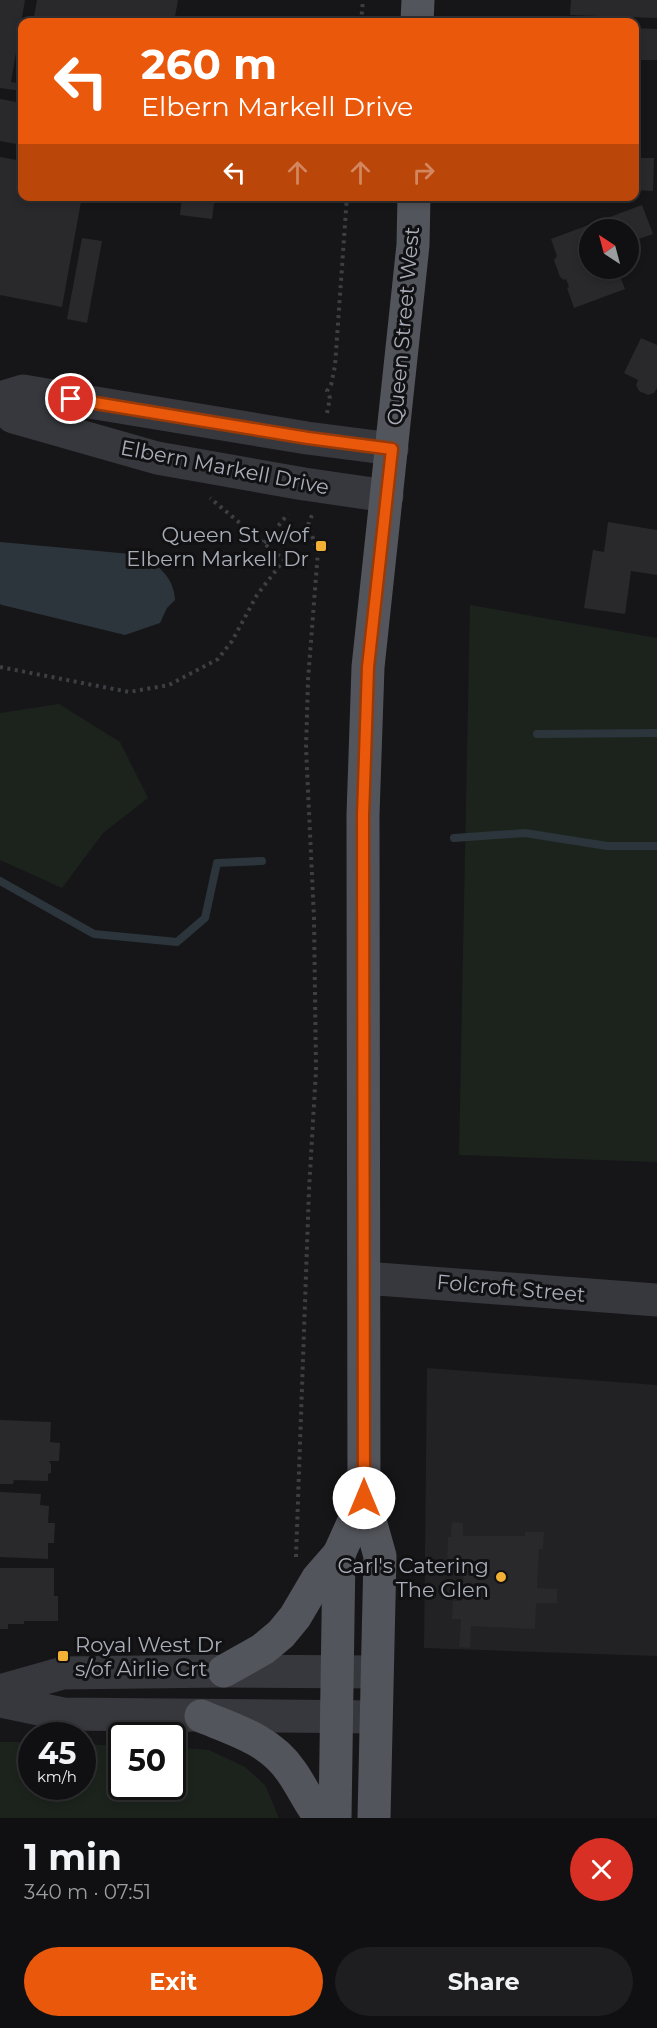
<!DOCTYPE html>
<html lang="en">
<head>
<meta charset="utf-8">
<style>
	body { margin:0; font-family:Montserrat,sans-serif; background:#1e1e20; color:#f1f3f6; height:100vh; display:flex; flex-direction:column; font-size:22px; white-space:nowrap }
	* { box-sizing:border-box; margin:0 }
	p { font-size:20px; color:#9c9d9f }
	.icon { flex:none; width:33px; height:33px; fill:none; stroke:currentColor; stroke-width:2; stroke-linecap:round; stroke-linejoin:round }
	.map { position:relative; height:1818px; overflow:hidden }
	.side { display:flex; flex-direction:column; background:#101012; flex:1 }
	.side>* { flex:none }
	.banner { position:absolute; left:18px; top:18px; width:621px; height:183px; border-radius:12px; box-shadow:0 3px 9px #0003,0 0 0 2px #303032; background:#ea580c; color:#fff; overflow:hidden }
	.needle { width:39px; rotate:324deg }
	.buttons { position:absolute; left:579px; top:219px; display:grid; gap:12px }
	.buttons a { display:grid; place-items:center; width:60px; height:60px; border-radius:50%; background:#101012; box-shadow:0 3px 9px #0003,0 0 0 2px #303032; font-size:30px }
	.speed { position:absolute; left:18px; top:1722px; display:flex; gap:12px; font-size:30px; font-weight:700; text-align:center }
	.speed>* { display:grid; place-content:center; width:78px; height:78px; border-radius:50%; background:#101012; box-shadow:0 3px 9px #0003,0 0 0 2px #303032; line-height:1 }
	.speed small { font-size:15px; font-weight:400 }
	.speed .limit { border:3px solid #111; border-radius:9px; background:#fff; color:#111 }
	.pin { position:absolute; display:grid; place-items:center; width:51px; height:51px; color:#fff; margin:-26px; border:3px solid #fff; border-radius:50%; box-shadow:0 2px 6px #0007 }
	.me { position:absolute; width:66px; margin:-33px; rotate:0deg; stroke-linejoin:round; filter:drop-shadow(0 0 4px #0008) }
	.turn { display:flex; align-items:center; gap:21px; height:126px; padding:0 24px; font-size:27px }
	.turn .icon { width:78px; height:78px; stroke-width:2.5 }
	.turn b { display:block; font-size:42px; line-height:51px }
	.lanes { display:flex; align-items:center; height:57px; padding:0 24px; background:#0003; justify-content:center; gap:30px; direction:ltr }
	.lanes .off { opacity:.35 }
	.round { display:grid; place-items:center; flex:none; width:63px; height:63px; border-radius:32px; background:#1e1e20 }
	.head { display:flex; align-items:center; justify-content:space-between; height:102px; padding:0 24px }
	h1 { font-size:36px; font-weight:700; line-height:45px }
	.primary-button { display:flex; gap:12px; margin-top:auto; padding:12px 24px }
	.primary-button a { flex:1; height:69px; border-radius:36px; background:#ea580c; color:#fff; font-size:24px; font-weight:700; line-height:69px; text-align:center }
	.primary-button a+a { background:#1e1e20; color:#f1f3f6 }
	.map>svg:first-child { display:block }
</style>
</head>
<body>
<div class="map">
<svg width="657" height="1818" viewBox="0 0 657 1818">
	<rect width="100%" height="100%" fill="#161618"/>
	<!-- built -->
	<path fill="#222225" d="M427,1368L657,1385V1656L424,1648Z"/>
	<!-- green -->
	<g fill="#1c231d">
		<path d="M470,605L657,638V1162L459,1155Z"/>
		<path d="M59,704L120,742L148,798L103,833L62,888L0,860V713Z"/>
		<path d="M0,1742H31L32,1786H82L83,1744L121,1746L122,1786H172L173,1747L209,1750L245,1767L265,1785L279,1818H0Z"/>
	</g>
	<!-- water -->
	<path fill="#2c353c" d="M0,542L142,555C160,567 174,578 175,600L167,608L160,623L125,635L2,605L0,604Z"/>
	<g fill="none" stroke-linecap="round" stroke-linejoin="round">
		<!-- stream -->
		<g stroke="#2c353c" stroke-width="8">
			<path d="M537,734L657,733"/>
			<path d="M454,838L525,833L607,846H657"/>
			<path d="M0,881L94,934L177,942L205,918L217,863L262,861"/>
		</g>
	</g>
	<!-- building -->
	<g fill="#29292c">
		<path d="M0,0H25L11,82L22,84V91L0,88Z"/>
		<path d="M37,0H178L174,22H33Z"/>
		<path d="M571,0H657V18L570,15Z"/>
		<path d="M634,28L657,29V60H634Z"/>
		<path d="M0,99L22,103V145L0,141Z"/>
		<path d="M0,157L22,161V196H82L62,307L0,295Z"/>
		<path d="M634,158H654L653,191L634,190Z"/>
		<path d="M182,196H215L212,219L180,215Z"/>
		<path d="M642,205L653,234L628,243V230H590V268H617L625,289L574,308L567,288L569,287L566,279L564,280L560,277L554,260L557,256L551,239Z"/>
		<path d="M82,238L102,241L87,323L67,319Z"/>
		<path d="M641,338L657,345V388L654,393L648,395L639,391L636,385L638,380L624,373Z"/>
		<path d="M608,522L657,530V575L631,571L625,614L584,608L593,550L604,552Z"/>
		<path d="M0,1420L51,1422L50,1442L60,1443L59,1461H49L51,1465V1473L48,1474V1481L14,1480L13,1484H0Z"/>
		<path d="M0,1492L41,1494L40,1505L49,1506L48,1523H55L54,1543H48V1559L0,1557Z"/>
		<path d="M452,1522L463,1523V1536H525V1532H544L543,1549H539L537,1588L557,1589V1603H536L535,1629L471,1626L470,1648L459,1647L461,1619H452L453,1601H462L464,1565H447L448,1537H451Z"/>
		<path d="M0,1568H54V1596H58V1621H24V1624H8V1629H0Z"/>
	</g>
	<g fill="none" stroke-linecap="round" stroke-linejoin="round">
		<!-- path -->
		<g stroke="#3d3f44" stroke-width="4" stroke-dasharray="3 4.5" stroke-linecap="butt">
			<path d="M361,22L363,0"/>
			<path d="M327,413L330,398L327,391L331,385L335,366L347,196"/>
			<path d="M264,543L288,514"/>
			<path d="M0,667L129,692L169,685L218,659L232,641L257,595L284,560L210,498"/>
			<path d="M296,1557L309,1190L316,1070L314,918L306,748L308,680L318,551L308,525L312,515"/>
		</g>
		<!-- minor -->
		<g stroke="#37383d" stroke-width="33">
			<path d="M0,398L23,391L307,438L392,449"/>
			<path d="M0,404L13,417L157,458L304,484L387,496"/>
			<path d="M364,1278L657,1300"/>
			<path d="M0,1691L63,1673L224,1671L377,1672"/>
			<path d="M0,1701L63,1714L376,1717"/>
		</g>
		<!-- major -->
		<g stroke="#53555c" stroke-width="33">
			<path d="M417,22L418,0"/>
			<path d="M224,1671L263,1649L281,1634L295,1617L318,1578L339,1554"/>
			<path d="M201,1716C235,1730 270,1740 291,1771C302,1786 309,1804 321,1818"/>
			<path d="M335,1818L339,1554L364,1499"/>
			<path d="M374,1818L380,1556L364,1499L363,815L368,667L413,245L414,196"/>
		</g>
	</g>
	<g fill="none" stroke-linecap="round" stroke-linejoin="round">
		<defs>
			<path id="route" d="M71,399L308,438L392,449L368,667L363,816L364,1498"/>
		</defs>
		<!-- route casing -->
		<use href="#route" stroke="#983908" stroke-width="15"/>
		<!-- route -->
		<use href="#route" stroke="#ea580c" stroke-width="10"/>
	</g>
	<!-- markers -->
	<g fill="#f2b134" stroke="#111113" stroke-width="2">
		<rect x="315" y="540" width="12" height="12" rx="3"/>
		<circle cx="501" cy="1577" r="6"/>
		<rect x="57" y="1650" width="12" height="12" rx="3"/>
	</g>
	<g text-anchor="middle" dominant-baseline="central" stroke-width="6" stroke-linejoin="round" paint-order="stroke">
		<!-- street labels -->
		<g font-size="21" fill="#a8adb8" stroke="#111113">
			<text transform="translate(403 326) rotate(-85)">Queen Street West</text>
			<text transform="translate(225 467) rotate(11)">Elbern Markell Drive</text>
			<text transform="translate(511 1288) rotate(5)">Folcroft Street</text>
		</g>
		<!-- poi labels -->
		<g font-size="21" fill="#a8adb8" stroke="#111113" text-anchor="end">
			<text x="309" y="534">Queen St w/of<tspan x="309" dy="24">Elbern Markell Dr</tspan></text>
			<text x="489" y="1565">Carl's Catering<tspan x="489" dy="24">The Glen</tspan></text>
			<text x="75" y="1644" text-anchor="start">Royal West Dr<tspan x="75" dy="24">s/of Airlie Crt</tspan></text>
		</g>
	</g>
</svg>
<div class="buttons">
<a><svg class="needle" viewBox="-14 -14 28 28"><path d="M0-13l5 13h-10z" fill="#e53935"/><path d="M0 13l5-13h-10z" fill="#9c9d9f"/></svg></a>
</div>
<div class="speed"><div>45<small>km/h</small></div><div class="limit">50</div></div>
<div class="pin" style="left:71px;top:399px;background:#d93025"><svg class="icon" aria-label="arrive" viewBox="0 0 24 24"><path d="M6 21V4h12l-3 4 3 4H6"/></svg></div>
<svg class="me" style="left:364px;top:1498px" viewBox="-20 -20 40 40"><circle r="19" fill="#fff"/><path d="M0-13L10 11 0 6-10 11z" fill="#ea580c"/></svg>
<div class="banner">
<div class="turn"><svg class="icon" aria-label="left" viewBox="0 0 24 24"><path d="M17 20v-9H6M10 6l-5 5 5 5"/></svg><div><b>260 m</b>Elbern Markell Drive</div></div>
<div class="lanes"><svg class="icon" aria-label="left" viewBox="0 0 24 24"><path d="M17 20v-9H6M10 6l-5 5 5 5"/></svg><svg class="icon off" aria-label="ahead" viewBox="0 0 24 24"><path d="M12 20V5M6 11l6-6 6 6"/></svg><svg class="icon off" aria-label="ahead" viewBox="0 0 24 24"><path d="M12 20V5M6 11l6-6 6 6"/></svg><svg class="icon off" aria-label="right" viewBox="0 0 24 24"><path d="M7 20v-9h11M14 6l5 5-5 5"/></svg></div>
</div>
</div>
<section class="side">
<div class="head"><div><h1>1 min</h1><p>340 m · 07:51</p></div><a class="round" style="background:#d93025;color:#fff"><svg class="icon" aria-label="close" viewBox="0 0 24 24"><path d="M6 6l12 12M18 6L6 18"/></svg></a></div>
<div class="primary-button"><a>Exit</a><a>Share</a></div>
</section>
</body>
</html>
